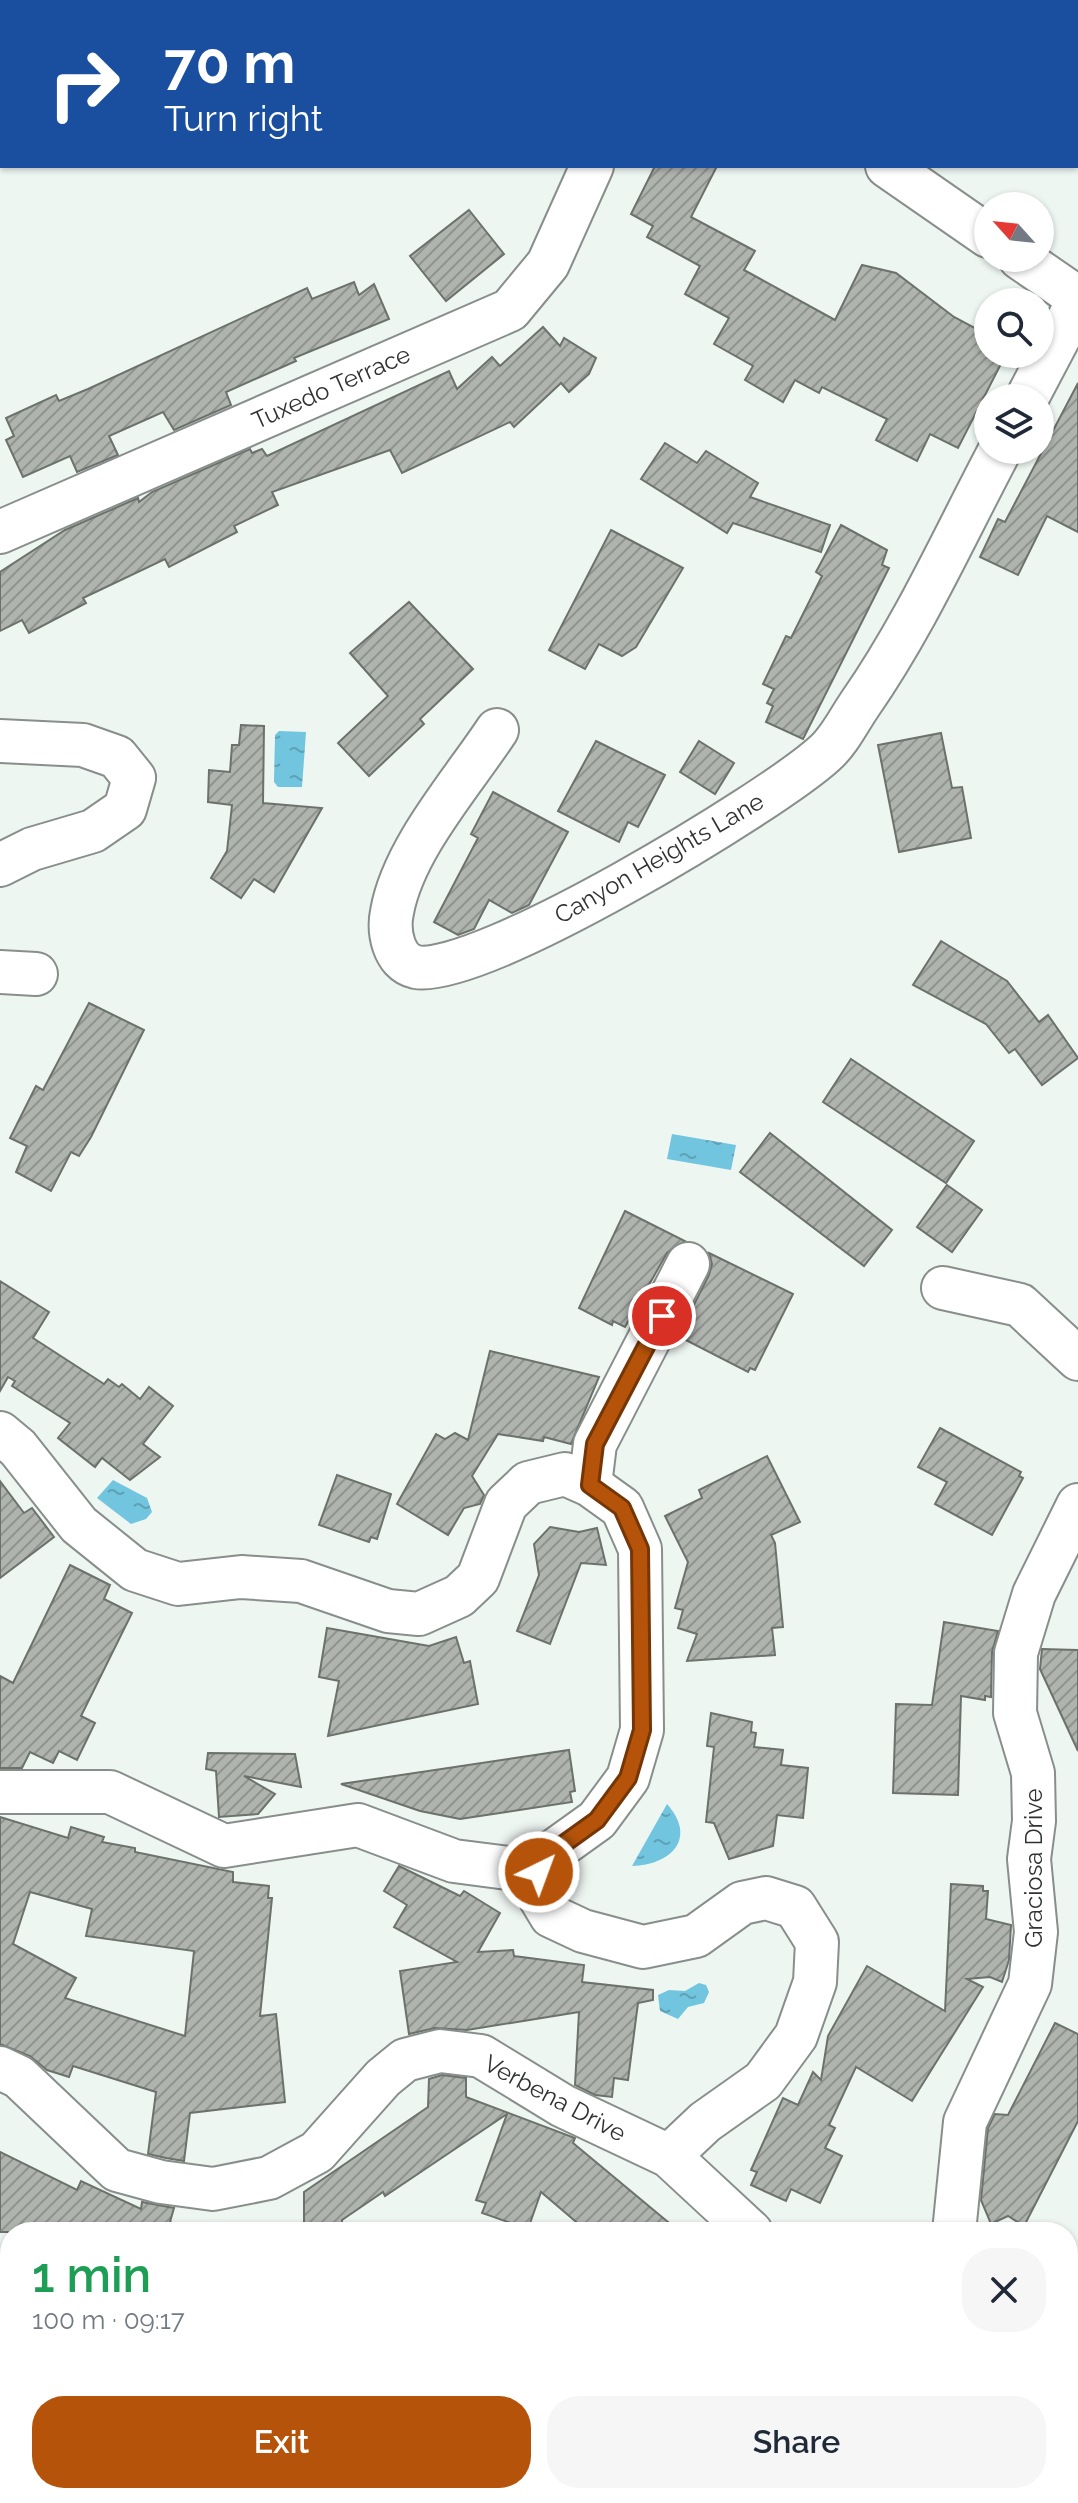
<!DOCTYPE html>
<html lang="en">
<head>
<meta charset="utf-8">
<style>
	body { margin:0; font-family:Raleway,sans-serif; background:#f6f6f7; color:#1f2937; height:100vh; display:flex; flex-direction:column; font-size:30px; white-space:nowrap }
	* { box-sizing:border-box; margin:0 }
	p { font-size:26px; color:#747a83 }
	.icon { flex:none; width:44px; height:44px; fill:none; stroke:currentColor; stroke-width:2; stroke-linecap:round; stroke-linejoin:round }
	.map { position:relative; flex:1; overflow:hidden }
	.panel { position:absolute; left:0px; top:2222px; width:1078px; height:282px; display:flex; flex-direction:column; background:#fff; border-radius:32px 32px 0 0; box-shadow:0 2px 6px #0004 }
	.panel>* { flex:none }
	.hud { position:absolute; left:0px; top:0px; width:1078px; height:168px; box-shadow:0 2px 6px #0004; background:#1a4fa0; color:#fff; overflow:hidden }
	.needle { width:52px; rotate:297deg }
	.tools { position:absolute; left:974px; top:192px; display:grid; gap:16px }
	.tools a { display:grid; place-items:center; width:80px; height:80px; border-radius:50%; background:#fff; box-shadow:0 2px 6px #0004; font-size:40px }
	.pin { position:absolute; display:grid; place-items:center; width:68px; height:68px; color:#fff; margin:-34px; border:4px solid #fff; border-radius:50%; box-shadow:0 2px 8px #0007 }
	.me { position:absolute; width:88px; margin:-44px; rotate:42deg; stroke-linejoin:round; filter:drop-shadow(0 0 6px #0008) }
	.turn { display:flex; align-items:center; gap:28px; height:168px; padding:0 32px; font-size:36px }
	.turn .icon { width:104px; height:104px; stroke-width:2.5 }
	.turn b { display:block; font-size:56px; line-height:68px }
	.round { display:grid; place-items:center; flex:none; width:84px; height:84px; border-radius:32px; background:#f6f6f7 }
	.head { display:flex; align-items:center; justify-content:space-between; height:136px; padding:0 32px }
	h1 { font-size:48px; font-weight:600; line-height:60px; color:#1e9e55 }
	.action { display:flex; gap:16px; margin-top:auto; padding:16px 32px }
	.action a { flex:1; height:92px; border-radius:32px; background:#b45309; color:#fff; font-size:32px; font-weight:600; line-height:92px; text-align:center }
	.action a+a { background:#f6f6f7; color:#1f2937 }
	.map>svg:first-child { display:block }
</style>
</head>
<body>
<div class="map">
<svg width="1078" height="2503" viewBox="0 0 1078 2503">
	<defs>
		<pattern id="water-ripples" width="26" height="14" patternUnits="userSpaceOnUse" patternTransform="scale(2)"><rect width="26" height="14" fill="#72c5de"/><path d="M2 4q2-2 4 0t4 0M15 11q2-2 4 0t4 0" fill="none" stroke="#5ea1b5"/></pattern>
		<pattern id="building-hatch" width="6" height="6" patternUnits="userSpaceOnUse" patternTransform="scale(2)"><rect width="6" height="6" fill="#b0b4af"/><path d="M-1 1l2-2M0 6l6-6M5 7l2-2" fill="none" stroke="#90938f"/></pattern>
	</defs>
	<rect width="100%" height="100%" fill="#eef6f2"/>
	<!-- water -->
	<g fill="url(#water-ripples)">
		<path d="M279,731L306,732L302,787H278L274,782L275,735Z"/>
		<path d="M672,1134L736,1145L731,1170L667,1159Z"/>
		<path d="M113,1480L147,1498L152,1512L146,1519L131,1524L97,1498Z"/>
		<path d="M667,1804C698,1839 670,1865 632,1866Z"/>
		<path d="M699,1983L706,1985L709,1992L704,2003L688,2007L678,2019L660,2011L658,1995L669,1990L685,1991Z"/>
	</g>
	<!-- building -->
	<g fill="url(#building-hatch)" stroke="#6d716c" stroke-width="2" fill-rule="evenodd">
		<path d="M655,166H717L691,217L755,251L744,270L835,320L862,265L896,273L954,317L988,335V354H1006L958,448L930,434L917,461L876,440L887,419L822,387L819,393L795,380L783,402L745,380L753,366L714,344L729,318L685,294L700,266L647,237L653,226L631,214Z"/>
		<path d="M469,210L504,254L446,301L410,256Z"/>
		<path d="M354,282L359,295L374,284L389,319L294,358L296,361L226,392L231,405L174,430L163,412L109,436L118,455L77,472L70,456L23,477L6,440L14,436L6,418L56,395L59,401L88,389L307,288L312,299Z"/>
		<path d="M543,327L560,346L564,338L596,358L589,374L569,392L561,383L514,427L510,422L402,473L390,450L272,492L278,505L234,526L237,532L169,567L165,559L83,598L86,603L29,633L22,620L0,631V572L65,530L138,498L139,502L152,492L250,449L252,453L262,449L267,456L449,371L457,389L492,357L500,366Z"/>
		<path d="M1078,383V532L1047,516L1018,575L980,557L998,519L1005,522Z"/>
		<path d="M665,443L697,463L706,451L758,483L750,497L830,525L821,552L733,523L727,533L641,479Z"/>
		<path d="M841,525L887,550L882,565L889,568L803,739L766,722L773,706L767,703L774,689L763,684L786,636L791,638L822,576L816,572Z"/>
		<path d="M611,530L683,568L636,647L622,656L599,644L585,669L549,650Z"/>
		<path d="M409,602L473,669L420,719L424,724L369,776L338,743L388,696L350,653Z"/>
		<path d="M241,725L264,726L263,803L322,808L274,892L254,879L241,898L211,878L227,851L232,805L208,802L209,770L230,772L232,745H239Z"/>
		<path d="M941,733L952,788L962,787L971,838L899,852L878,745Z"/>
		<path d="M596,741L665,775L638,827L628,822L619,842L558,811Z"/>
		<path d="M699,741L734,763L715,794L680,772Z"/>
		<path d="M493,792L568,832L529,905L512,913L489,900L474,929L458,935L434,922L478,838L471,834Z"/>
		<path d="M941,941L1007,981L1039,1022L1048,1015L1078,1058L1042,1085L1015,1049L1009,1053L986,1024L913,985Z"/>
		<path d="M89,1003L144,1030L91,1137L79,1156L71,1152L51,1191L16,1172L27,1146L10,1138L36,1086L43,1090Z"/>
		<path d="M851,1059L974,1141L946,1183L823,1102Z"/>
		<path d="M770,1133L892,1230L864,1266L740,1172Z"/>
		<path d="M947,1185L982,1210L952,1252L917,1227Z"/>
		<path d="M625,1211L685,1241L667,1253L625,1327L613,1321L612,1325L579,1308Z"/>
		<path d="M709,1253L793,1294L755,1370L750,1368L748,1372L678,1336L709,1275L712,1264Z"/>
		<path d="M0,1281L49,1312L33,1338L104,1384L108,1379L119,1387L122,1384L140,1399L149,1387L173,1406L143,1444L160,1457L130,1480L102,1458L95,1467L58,1438L70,1423L12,1386L15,1381L8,1377L0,1391Z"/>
		<path d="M490,1351L599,1377L571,1444L544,1437L543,1441L498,1434L472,1476L484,1495L480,1504L464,1508L448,1535L397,1504L436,1434L445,1439L455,1433L468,1440Z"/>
		<path d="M940,1428L1021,1472L1019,1476L1023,1478L992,1535L935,1504L947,1482L918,1467Z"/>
		<path d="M767,1456L800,1522L771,1535L775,1543L783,1627L772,1628L775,1655L687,1661L697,1634L678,1628L683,1610L675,1608L688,1562L665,1516L702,1498L699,1490Z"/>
		<path d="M337,1475L391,1494L377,1539L371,1537L369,1542L319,1525Z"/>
		<path d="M0,1481L24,1513L32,1508L54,1537L0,1578Z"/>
		<path d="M550,1527L579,1532L597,1528L606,1565L581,1563L550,1644L517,1631L539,1575L534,1544Z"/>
		<path d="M70,1565L110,1585L104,1599L132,1613L81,1716L95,1723L77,1760L59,1751L53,1763L30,1752L22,1768H0V1676L13,1683Z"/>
		<path d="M944,1622L998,1631L992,1652L991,1697L985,1696V1700L961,1696L958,1795L893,1793L896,1704L932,1705Z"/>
		<path d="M327,1628L429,1646L456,1637L464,1663L470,1661L478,1704L328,1736L339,1681L319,1677Z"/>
		<path d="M1042,1649L1078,1650V1751L1040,1669Z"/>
		<path d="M711,1713L752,1722L751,1732L756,1733L754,1747L783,1750L781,1765L808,1768L803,1818L777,1815L773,1846L729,1859L714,1823L706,1822L714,1747L707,1746Z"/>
		<path d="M569,1750L575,1791L570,1792L572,1802L460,1819L420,1811L341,1784Z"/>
		<path d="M208,1753L295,1754L301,1787L244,1776L275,1794L258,1814L219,1817L216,1771L206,1769Z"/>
		<path d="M0,1817L68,1838L71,1827L104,1837L102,1842L135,1848V1852L233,1872V1882L269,1886L268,1898H272L260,2016L276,2014L285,2102L190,2113L184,2161L166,2158L148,2154L156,2092L73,2066L69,2077L47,2070L30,2056L0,2044ZM30,1892L92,1909L86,1936L194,1951L185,2036L65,1998L76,1978L13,1944Z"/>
		<path d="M399,1866L460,1896L464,1891L500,1913L478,1952L513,1950L514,1956L584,1965L582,1982L653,1990V2000L638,2003L628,2080L614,2078L612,2097L595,2095L575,2085L579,2012L467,2030L435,2028L409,2034L400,1971L457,1962L394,1927L407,1905L384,1891Z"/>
		<path d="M951,1884L983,1886V1891H988L986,1919L1011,1925L1009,1960L1002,1982L990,1977L967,1979L983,1987L912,2101L856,2067L829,2125L835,2128L825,2148L842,2156L820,2203L791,2189L786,2201L751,2185L757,2172L751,2170L783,2098L798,2105L813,2072L821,2080L828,2036L867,1966L945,2011Z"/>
		<path d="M1055,2023L1078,2034V2121L1024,2226L1008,2216L991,2224L981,2200L988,2128L995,2114L1008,2115Z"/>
		<path d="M442,2075L466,2078V2097L575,2138L573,2143L680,2232H588L541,2192L528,2229L482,2213L486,2203L476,2200L507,2114L385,2196L383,2192L342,2220V2232H304V2192L428,2107L429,2079Z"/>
		<path d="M0,2152L77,2190L81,2181L141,2209L142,2202L174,2208L170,2222L191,2232H0Z"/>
	</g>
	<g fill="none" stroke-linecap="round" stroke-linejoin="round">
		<defs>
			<g id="minor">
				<path d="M626,0L630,2"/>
				<path d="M815,2L816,0"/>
				<path d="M887,166L988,236"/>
				<path d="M1020,258L1078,298"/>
				<path d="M1027,398L1078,301"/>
				<path d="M0,532L510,310L548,264L592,166"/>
				<path d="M497,730C462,783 403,849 392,912C388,931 393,962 416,967C479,979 773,801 825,753C839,741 849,720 860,704C915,625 955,535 1000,450"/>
				<path d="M0,741L83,745L117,757L134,778L125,809L93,831L32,849L0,865"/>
				<path d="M0,972L36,974"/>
				<path d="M943,1288L1020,1305L1078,1359"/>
				<path d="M0,1433L18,1448L79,1525L135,1570L178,1584L241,1577L301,1581L388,1611L419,1614L459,1596L478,1578L506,1504L528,1483L565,1474L590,1485L622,1508L640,1549L642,1730L628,1778L597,1820L551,1853L539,1872V1896L551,1916L583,1931L643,1947L696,1936L742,1903L766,1898L795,1907L817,1942L815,1982L796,2036L763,2081L705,2122L669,2156"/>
				<path d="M590,1485L595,1444L688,1264"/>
				<path d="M0,1792H110L224,1846L358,1825L454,1861L539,1872"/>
				<path d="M0,2068L19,2077L117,2170L161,2182L213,2189L269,2178L317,2152L383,2078L405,2060L440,2051L481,2056L563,2106L669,2156L751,2232"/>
				<path d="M954,2232L965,2122L1030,1984L1036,1932L1029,1859L1034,1821L1033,1773L1015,1713L1016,1653L1034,1594L1078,1505"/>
				<path d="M1068,2310L1078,2315"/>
				<path d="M0,2438L10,2446"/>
				<path d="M71,2494L83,2503"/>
				<path d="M661,2494L666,2503"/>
				<path d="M996,2494L1010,2503"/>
				<path d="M366,2503L371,2494"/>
				<path d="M785,2503L804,2494"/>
			</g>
		</defs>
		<!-- minor casing -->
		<use href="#minor" stroke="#888e8b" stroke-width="46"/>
		<!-- minor -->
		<use href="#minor" stroke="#fff" stroke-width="42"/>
	</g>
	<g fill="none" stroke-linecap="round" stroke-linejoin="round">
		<defs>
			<path id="route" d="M539,1872L551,1853L597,1820L628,1778L642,1730L640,1549L622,1508L590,1485L595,1444L662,1316"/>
		</defs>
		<!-- route casing -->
		<use href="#route" stroke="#753606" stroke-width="20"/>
		<!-- route -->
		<use href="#route" stroke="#b45309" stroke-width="14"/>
	</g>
	<g text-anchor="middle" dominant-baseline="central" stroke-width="6" stroke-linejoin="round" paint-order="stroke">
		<!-- street labels -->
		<g font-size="24" fill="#2f3231" stroke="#fff">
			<text transform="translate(331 387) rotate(-24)">Tuxedo Terrace</text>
			<text transform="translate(659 858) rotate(-30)">Canyon Heights Lane</text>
			<text transform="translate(1033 1868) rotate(-90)">Graciosa Drive</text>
			<text transform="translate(555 2098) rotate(28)">Verbena Drive</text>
		</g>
	</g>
</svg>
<div class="tools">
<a><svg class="needle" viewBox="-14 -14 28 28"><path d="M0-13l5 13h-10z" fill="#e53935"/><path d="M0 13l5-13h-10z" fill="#747a83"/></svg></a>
<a><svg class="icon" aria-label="search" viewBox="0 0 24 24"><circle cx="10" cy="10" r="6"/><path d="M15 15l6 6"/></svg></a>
<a><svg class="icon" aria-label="layers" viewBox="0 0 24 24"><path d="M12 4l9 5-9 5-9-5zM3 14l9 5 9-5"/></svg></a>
</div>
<div class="pin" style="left:662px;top:1316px;background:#d93025"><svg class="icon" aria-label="arrive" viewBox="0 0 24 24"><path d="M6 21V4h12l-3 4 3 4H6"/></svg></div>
<svg class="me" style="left:539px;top:1872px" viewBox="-20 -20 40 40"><circle r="17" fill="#b45309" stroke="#fff" stroke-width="3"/><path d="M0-11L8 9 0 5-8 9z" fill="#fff"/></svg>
<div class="hud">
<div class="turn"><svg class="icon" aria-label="right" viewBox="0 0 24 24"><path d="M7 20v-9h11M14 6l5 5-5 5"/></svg><div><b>70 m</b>Turn right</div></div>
</div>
<section class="panel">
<div class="head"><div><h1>1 min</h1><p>100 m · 09:17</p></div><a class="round"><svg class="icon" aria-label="close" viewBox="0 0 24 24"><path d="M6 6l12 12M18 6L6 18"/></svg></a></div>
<div class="action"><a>Exit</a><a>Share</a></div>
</section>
</div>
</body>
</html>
